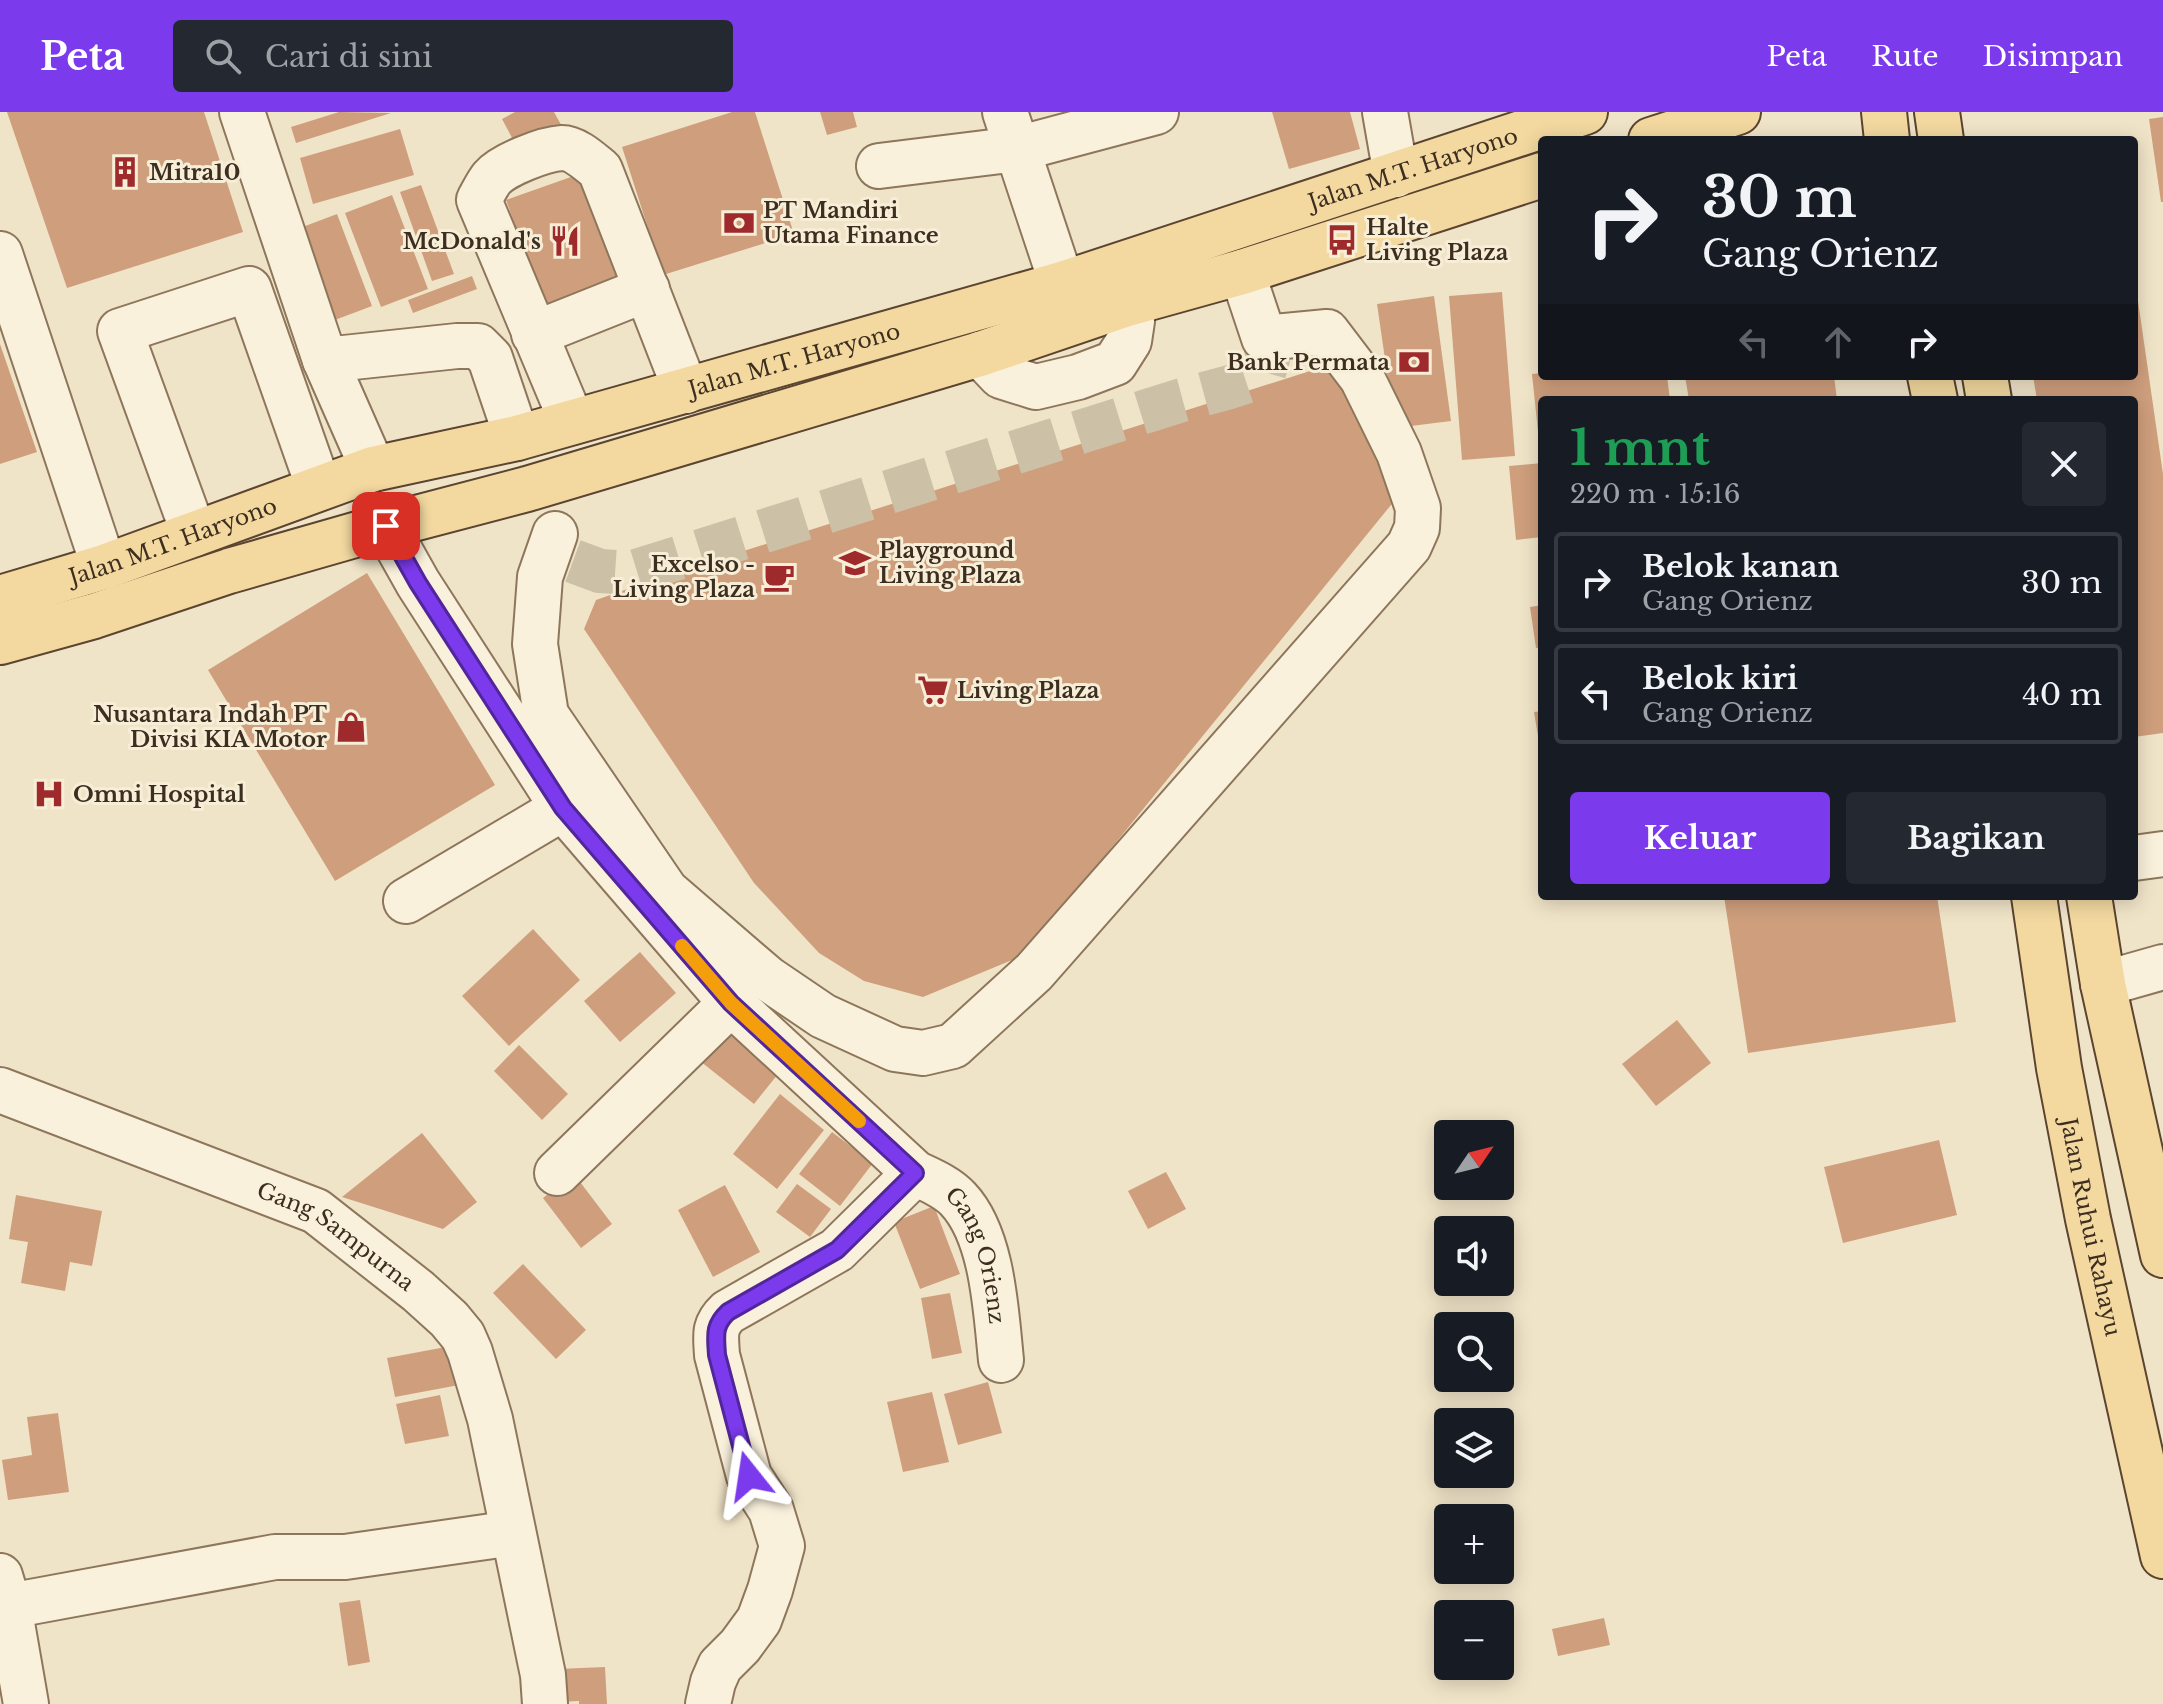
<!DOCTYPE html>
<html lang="id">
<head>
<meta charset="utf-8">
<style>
	body { margin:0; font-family:"Libre Baskerville",serif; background:#242831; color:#f1f3f6; height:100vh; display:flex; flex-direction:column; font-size:30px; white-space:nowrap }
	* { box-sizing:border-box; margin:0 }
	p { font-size:26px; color:#9ea1a6 }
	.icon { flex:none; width:44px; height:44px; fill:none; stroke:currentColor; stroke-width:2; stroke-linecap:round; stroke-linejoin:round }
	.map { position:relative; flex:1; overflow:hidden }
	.sheet { position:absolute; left:1538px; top:284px; width:600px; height:504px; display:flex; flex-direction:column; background:#171b24; border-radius:8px; box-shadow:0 4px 20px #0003 }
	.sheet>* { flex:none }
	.banner { position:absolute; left:1538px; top:24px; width:600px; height:244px; border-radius:8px; box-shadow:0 4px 20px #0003; background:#171b24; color:#f1f3f6; overflow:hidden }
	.needle { width:52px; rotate:55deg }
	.buttons { position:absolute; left:1434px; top:1008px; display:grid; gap:16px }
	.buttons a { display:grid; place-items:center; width:80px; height:80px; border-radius:8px; background:#171b24; box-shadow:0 4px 20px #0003; font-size:40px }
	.pin { position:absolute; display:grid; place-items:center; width:68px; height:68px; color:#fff; margin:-34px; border-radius:16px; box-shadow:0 4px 12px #0006 }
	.me { position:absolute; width:88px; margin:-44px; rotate:345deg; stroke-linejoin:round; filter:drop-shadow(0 0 6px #0008) }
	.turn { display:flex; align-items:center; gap:28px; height:168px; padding:0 32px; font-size:36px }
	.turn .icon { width:104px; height:104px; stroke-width:2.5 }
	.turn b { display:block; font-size:56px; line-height:68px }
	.lanes { display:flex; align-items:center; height:76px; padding:0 32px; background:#0003; justify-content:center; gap:40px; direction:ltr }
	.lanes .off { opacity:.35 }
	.round { display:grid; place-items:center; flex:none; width:84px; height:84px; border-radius:8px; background:#242831 }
	.head { display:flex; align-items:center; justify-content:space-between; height:136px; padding:0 32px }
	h1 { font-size:48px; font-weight:700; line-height:60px; color:#1e9e55 }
	.button { display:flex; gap:16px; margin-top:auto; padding:16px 32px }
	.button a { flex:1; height:92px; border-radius:8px; background:#7c3aed; color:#fff; font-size:32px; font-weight:700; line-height:92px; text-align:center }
	.button a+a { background:#242831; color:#f1f3f6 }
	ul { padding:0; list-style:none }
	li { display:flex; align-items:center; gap:24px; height:100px; margin:0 16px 12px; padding:0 16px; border:4px solid #363941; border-radius:8px }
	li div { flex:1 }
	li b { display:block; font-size:30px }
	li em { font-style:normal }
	header { display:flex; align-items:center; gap:48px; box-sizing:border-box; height:112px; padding:0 40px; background:#7c3aed; color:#fff }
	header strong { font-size:38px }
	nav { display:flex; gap:44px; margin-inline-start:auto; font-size:28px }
	.search { width:560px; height:72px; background:#242831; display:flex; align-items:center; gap:20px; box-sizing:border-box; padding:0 28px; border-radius:8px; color:#9ea1a6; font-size:30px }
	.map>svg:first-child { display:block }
</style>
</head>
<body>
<header>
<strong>Peta</strong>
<div class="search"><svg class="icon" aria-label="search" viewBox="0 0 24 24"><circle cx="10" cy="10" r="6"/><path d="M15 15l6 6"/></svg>Cari di sini</div>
<nav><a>Peta</a><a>Rute</a><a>Disimpan</a></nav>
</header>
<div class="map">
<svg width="2163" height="1592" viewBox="0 0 2163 1592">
	<rect width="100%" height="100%" fill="#f0e4c8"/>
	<!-- building -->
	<g fill="#cf9f7d">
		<path d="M7,0H204L243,120L67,176Z"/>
		<path d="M339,0L391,1L296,31L291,15Z"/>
		<path d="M515,0H554L564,18L520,41L502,7Z"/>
		<path d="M732,0H755L794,122L663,163L622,35Z"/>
		<path d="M820,0H853L857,15L827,23Z"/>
		<path d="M1272,0H1350L1360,37L1289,57Z"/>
		<path d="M2163,5V90H2161L2149,7Z"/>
		<path d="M400,17L414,63L313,92L300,46Z"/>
		<path d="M585,60L624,170L545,197L506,88Z"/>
		<path d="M421,73L454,162L432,169L400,80Z"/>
		<path d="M392,83L428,177L381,195L345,101Z"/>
		<path d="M337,102L372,194L319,214L284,122Z"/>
		<path d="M472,164L477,177L413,201L408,188Z"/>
		<path d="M2134,175H2136L2163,362V621L2134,625V288H2037L2033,264H2134Z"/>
		<path d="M1502,180L1515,344L1462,348L1449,184Z"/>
		<path d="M1434,184L1451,309L1395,316L1377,192Z"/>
		<path d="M0,232L37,340L0,352Z"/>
		<path d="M1329,253L1404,377L1109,739L1051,816L1024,843L923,885L864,869L819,841L754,771L584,517L596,488L662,465Z"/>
		<path d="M1542,261V264H1667L1670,288H1542V339H1540L1532,262Z"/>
		<path d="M1685,264H1834L1837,288H1689Z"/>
		<path d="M1542,351V425L1516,428L1509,354Z"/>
		<path d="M367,461L495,673L335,769L208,558Z"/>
		<path d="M1542,493V535L1536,536L1530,495Z"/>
		<path d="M1542,599V636H1540L1534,600Z"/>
		<path d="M1724,784H1937L1956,910L1748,941Z"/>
		<path d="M533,817L580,868L509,934L462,884Z"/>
		<path d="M640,840L676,881L620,930L584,889Z"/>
		<path d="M1677,908L1711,951L1656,994L1622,952Z"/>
		<path d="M724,918L778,962L754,992L700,949Z"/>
		<path d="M519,933L568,982L542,1008L494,959Z"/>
		<path d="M780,982L824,1018L777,1077L733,1042Z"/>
		<path d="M832,1020L873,1051L840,1094L799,1062Z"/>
		<path d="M422,1021L477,1090L443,1117L342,1085Z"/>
		<path d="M1939,1028L1957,1103L1843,1131L1824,1055Z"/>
		<path d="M1166,1060L1186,1097L1148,1117L1128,1079Z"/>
		<path d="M574,1062L612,1112L581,1136L543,1086Z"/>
		<path d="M797,1072L831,1097L810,1125L776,1100Z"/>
		<path d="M725,1073L760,1140L713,1165L678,1098Z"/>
		<path d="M16,1083L102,1099L92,1154L70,1150L65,1179L21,1171L28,1130L9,1127Z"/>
		<path d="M934,1094L960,1162L920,1177L894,1110Z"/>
		<path d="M523,1152L586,1218L556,1247L493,1181Z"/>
		<path d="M950,1181L962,1241L932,1247L921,1186Z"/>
		<path d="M451,1234L459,1273L395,1285L387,1246Z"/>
		<path d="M988,1270L1002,1321L958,1333L944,1282Z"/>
		<path d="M932,1280L949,1350L903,1360L887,1290Z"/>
		<path d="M440,1283L449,1324L405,1332L396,1292Z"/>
		<path d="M58,1301L69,1380L8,1388L2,1348L32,1343L27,1305Z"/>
		<path d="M360,1488L370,1550L348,1554L339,1491Z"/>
		<path d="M1604,1506L1610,1533L1558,1544L1552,1517Z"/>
		<path d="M605,1555L607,1592H579V1589L559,1590L557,1557Z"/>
	</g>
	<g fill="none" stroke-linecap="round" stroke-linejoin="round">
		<!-- minor-tunnel -->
		<path stroke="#ccc0a6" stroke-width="44" stroke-dasharray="44 22" stroke-linecap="butt" d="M573,449L600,459L630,461L1182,288L1230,275L1263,264L1268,247L1264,226"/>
		<defs>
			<g id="minor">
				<path d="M242,0L325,248L373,357"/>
				<path d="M1005,0L1062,172"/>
				<path d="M1385,0L1396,63"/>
				<path d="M879,54L1017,37L1156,0"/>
				<path d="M0,142L104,455"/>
				<path d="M534,222L647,177"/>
				<path d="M980,242L1001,264L1036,275L1078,265L1115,251L1129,229L1132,209L1127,192"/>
				<path d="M325,248L457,234H478L490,246L517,326"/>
				<path d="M572,310L479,88C483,81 487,72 492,66C503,53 544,37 562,36C575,36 590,50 600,58L686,279"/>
				<path id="s1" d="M386,414L418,471L563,696L731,891L915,1061C930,1068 947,1075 958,1087C993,1124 996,1200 1001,1248"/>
				<path d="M194,422L120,219L249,177L319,376"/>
				<path d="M555,422L540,465L535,532L546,603L666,779L767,866L823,904L895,937L923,941L953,934L1034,860L1409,434L1417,416L1418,396L1399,341L1362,266L1327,220L1264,226L1242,160"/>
				<path d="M2134,746L2163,742"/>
				<path d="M406,789L563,696"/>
				<path d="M2103,872L2163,855"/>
				<path id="s2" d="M0,978L316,1099L418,1179L449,1207L463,1224L470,1240L490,1307L543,1563L545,1592"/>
				<path d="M557,1061L731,891"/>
				<path d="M0,1464L9,1494L26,1592"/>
				<path d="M9,1494L275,1445H345L513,1421"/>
				<path d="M708,1592L713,1570L720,1554L740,1534L759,1508L770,1478L782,1434L771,1398L749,1364L717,1243C716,1224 713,1214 728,1200L837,1138L915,1061"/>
			</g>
			<g id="major">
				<path d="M1884,0L1887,28"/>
				<path d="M1937,0L1941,28"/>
				<path d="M1651,28L1738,0"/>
				<path d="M1930,264L1935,288"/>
				<path d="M1985,264L1989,288"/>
				<path id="s3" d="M0,486L104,455L373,357L517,326L1062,172L1585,0"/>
				<path d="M0,530L94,504L229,459L386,414L527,377L980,242L1127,192L1242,160L1542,63"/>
				<path id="s4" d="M2034,784L2059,956L2088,1107L2163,1444"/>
				<path d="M2089,784L2103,872L2163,1143"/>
			</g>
		</defs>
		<!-- minor casing -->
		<use href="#minor" stroke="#8d765c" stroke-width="48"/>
		<!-- major casing -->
		<use href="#major" stroke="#5b4430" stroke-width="48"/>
		<!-- minor -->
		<use href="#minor" stroke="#faf1dc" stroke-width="44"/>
		<!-- major -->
		<use href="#major" stroke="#f3d9a0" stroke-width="44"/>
	</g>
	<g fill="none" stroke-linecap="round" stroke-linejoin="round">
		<defs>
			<path id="route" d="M386,414L418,471L563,696L731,891L915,1061L837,1138L728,1200C713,1214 716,1224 717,1243L749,1364"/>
		</defs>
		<!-- route casing -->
		<use href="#route" stroke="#51269a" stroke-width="20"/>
		<!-- route -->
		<use href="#route" stroke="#7c3aed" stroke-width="14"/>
		<!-- slow -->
		<path stroke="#f59e0b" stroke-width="14" d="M682,834L731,891L859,1009"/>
	</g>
	<!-- icons -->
	<defs>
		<symbol id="building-bare" viewBox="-9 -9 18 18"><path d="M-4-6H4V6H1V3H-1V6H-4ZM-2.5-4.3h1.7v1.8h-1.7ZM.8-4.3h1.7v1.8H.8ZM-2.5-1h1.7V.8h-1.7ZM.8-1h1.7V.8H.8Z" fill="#9e2a2b" stroke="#f7eed8" stroke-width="2.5" paint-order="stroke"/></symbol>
		<symbol id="bank-bare" viewBox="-9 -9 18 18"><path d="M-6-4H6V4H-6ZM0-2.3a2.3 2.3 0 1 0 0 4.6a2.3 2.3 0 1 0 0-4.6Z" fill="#9e2a2b" stroke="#f7eed8" stroke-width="2.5" paint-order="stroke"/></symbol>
		<symbol id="bus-bare" viewBox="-9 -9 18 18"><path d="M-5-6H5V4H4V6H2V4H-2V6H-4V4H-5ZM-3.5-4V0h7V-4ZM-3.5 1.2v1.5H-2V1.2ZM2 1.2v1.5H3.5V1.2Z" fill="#9e2a2b" stroke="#f7eed8" stroke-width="2.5" paint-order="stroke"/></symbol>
		<symbol id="restaurant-bare" viewBox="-9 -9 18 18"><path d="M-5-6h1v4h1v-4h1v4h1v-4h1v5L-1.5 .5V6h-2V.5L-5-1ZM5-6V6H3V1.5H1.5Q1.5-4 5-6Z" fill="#9e2a2b" stroke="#f7eed8" stroke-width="2.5" paint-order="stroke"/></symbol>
		<symbol id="school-bare" viewBox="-9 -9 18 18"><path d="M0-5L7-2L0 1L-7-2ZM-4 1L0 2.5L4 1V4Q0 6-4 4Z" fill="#9e2a2b" stroke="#f7eed8" stroke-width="2.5" paint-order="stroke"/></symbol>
		<symbol id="cafe-bare" viewBox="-9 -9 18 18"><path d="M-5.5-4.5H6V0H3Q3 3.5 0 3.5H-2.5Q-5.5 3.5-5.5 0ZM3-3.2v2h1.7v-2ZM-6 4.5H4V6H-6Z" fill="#9e2a2b" stroke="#f7eed8" stroke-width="2.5" paint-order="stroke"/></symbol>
		<symbol id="supermarket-bare" viewBox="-9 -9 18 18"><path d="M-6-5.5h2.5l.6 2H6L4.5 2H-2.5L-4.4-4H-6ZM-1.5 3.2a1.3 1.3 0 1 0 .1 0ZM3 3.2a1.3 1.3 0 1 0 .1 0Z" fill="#9e2a2b" stroke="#f7eed8" stroke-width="2.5" paint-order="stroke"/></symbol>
		<symbol id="shop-bare" viewBox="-9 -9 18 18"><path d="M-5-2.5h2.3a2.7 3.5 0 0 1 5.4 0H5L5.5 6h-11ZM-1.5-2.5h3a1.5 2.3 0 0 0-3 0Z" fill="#9e2a2b" stroke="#f7eed8" stroke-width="2.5" paint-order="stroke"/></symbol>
		<symbol id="hospital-bare" viewBox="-9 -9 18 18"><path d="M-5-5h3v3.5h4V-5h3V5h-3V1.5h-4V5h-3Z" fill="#9e2a2b" stroke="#f7eed8" stroke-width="2.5" paint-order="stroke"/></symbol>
	</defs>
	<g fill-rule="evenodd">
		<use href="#building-bare" x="103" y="38" width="44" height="44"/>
		<use href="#bank-bare" x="717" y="89" width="44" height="44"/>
		<use href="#bus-bare" x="1320" y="106" width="44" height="44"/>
		<use href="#restaurant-bare" x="543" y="107" width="44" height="44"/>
		<use href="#bank-bare" x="1392" y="228" width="44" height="44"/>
		<use href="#school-bare" x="833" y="429" width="44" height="44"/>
		<use href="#cafe-bare" x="757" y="443" width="44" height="44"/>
		<use href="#supermarket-bare" x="911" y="556" width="44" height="44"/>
		<use href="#shop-bare" x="329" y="593" width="44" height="44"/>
		<use href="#hospital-bare" x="27" y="660" width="44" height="44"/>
	</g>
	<g text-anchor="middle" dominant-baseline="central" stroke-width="6" stroke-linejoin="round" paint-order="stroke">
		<!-- street labels -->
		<g font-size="22" fill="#3d2e20" stroke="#f7eed8">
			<text stroke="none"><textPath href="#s3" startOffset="1478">Jalan M.T. Haryono</textPath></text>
			<text stroke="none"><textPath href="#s3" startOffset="830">Jalan M.T. Haryono</textPath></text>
			<text stroke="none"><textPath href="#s3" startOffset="182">Jalan M.T. Haryono</textPath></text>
			<text stroke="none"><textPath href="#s4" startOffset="336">Jalan Ruhui Rahayu</textPath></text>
			<text stroke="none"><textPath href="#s2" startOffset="368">Gang Sampurna</textPath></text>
			<text stroke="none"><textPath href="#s1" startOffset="952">Gang Orienz</textPath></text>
		</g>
		<!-- poi labels -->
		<g font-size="22" font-weight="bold" fill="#3d2e20" stroke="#f7eed8" text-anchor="start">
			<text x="149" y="60">Mitra10</text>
			<text x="763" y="98">PT Mandiri<tspan x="763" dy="25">Utama Finance</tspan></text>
			<text x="1366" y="115">Halte<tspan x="1366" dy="25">Living Plaza</tspan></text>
			<text x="541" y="129" text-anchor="end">McDonald's</text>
			<text x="1390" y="250" text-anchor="end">Bank Permata</text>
			<text x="879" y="438">Playground<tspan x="879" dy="25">Living Plaza</tspan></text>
			<text x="755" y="452" text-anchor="end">Excelso -<tspan x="755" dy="25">Living Plaza</tspan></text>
			<text x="957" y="578">Living Plaza</text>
			<text x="327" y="602" text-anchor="end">Nusantara Indah PT<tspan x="327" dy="25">Divisi KIA Motor</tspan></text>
			<text x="73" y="682">Omni Hospital</text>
		</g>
	</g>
</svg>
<div class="buttons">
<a><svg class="needle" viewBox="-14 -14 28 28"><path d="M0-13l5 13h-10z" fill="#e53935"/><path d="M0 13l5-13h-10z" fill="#9ea1a6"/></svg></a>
<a><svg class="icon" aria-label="sound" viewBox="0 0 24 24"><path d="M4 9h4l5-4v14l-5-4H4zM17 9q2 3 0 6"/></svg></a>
<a><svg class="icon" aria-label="search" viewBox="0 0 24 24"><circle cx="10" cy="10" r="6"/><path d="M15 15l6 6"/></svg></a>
<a><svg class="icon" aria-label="layers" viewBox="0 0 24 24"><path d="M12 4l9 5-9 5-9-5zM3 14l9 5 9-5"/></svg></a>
<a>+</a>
<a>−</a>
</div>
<div class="pin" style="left:386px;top:414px;background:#d93025"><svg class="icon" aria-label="arrive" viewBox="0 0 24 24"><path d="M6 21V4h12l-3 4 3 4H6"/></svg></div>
<svg class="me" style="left:749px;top:1364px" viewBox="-20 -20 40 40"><path d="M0-17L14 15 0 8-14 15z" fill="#7c3aed" stroke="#fff" stroke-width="4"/></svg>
<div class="banner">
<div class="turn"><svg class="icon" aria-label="right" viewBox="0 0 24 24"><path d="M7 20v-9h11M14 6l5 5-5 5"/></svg><div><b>30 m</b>Gang Orienz</div></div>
<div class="lanes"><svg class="icon off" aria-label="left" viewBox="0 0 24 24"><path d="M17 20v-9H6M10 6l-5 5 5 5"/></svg><svg class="icon off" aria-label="ahead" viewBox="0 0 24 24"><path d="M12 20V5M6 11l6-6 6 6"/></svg><svg class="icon" aria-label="right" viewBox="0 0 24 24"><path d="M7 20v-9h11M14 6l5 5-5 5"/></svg></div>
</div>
<section class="sheet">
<div class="head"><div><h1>1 mnt</h1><p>220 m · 15:16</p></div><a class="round"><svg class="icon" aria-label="close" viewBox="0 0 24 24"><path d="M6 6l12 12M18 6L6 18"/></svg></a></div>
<ul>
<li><svg class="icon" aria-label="right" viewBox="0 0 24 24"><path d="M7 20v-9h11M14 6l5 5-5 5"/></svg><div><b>Belok kanan</b><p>Gang Orienz</p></div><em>30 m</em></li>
<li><svg class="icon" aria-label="left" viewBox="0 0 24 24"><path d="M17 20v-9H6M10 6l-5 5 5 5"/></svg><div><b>Belok kiri</b><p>Gang Orienz</p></div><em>40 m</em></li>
</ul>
<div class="button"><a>Keluar</a><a>Bagikan</a></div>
</section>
</div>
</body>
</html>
